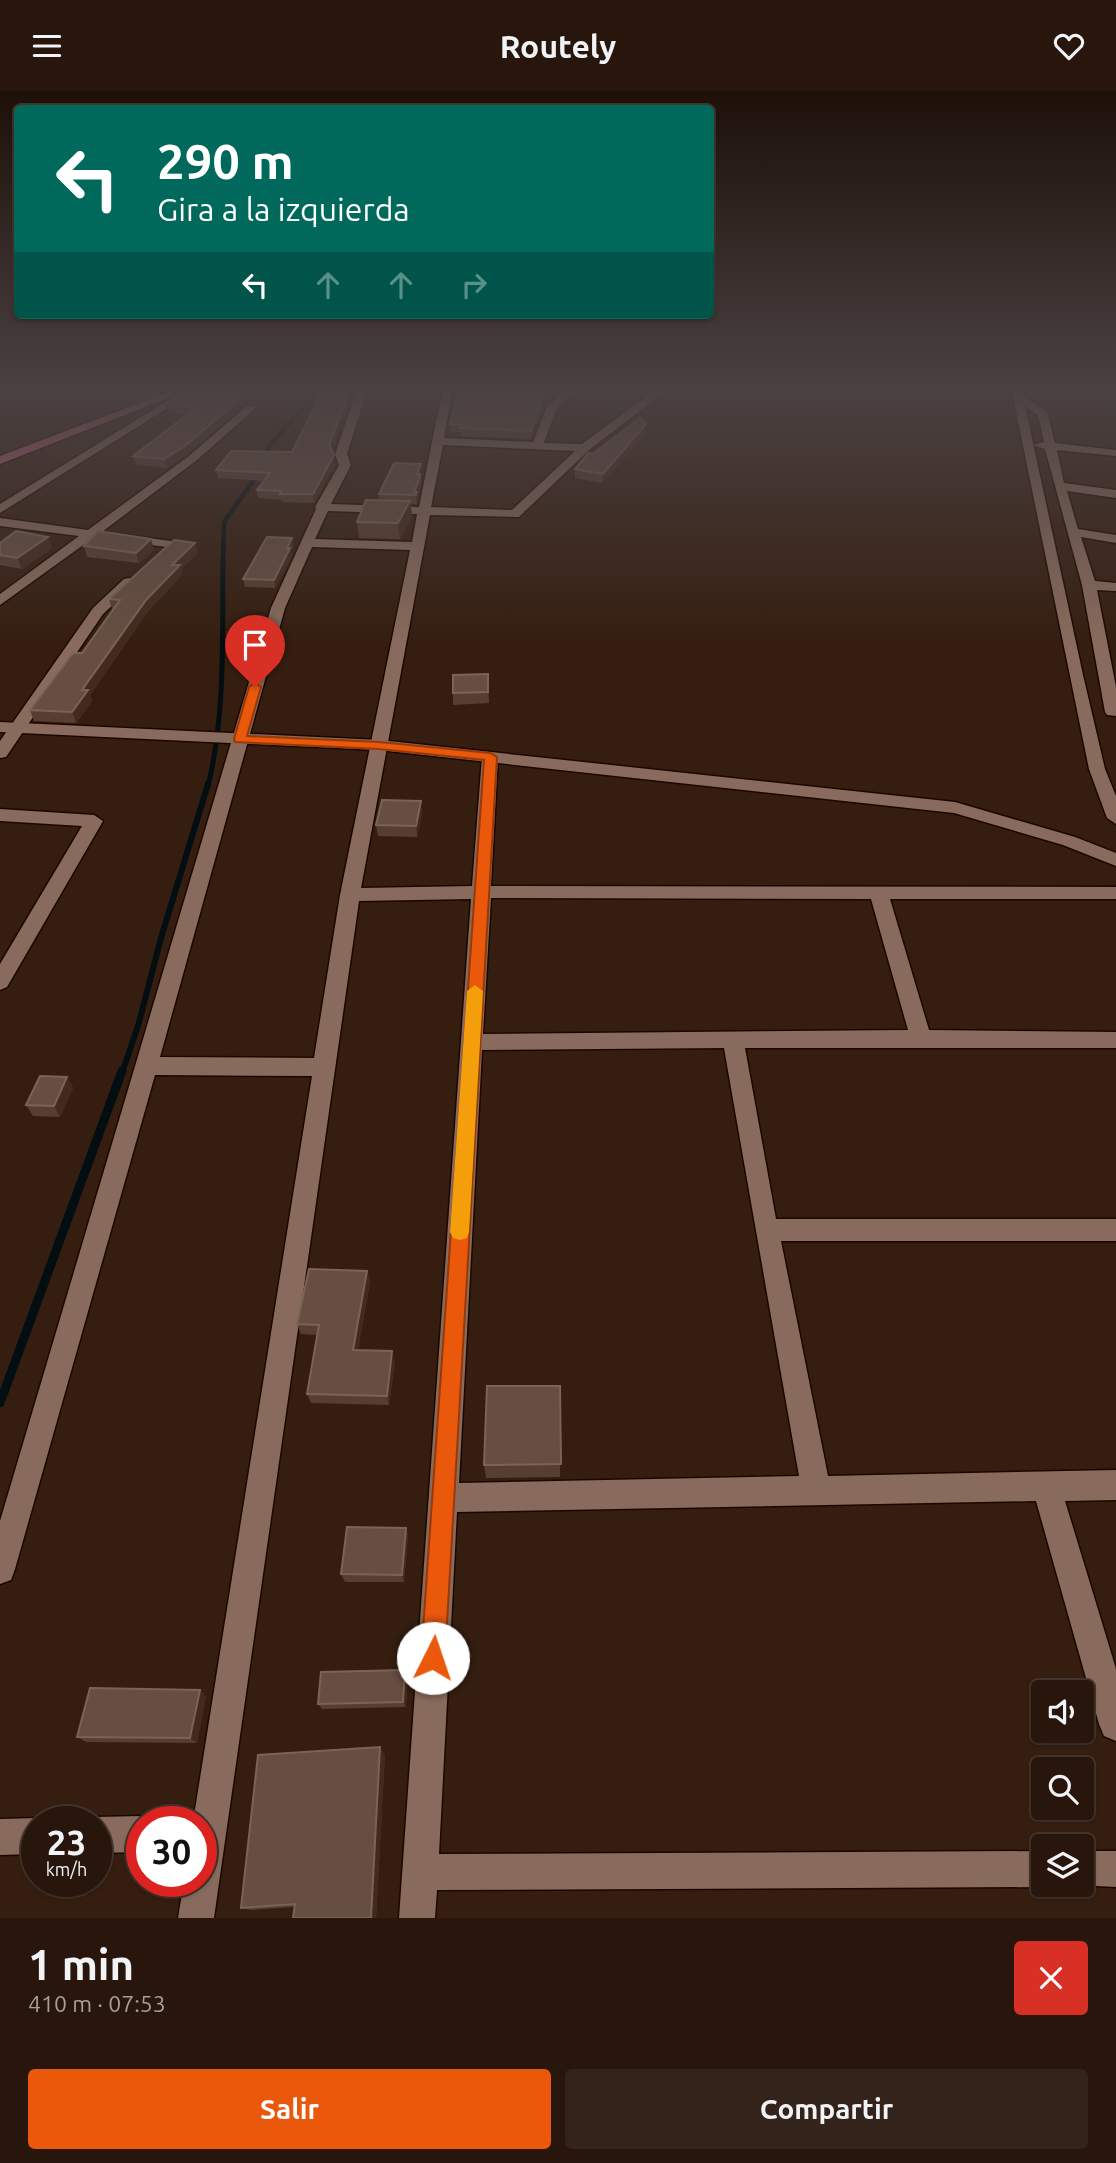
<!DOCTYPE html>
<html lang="es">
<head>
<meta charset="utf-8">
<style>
	body { margin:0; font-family:Ubuntu,sans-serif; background:#34231a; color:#f1f3f6; height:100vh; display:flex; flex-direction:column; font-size:26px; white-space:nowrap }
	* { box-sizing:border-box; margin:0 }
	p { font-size:23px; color:#a59f9d }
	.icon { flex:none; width:38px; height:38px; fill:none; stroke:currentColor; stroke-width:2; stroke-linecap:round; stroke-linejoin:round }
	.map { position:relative; height:1827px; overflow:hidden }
	.panel { display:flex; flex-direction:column; background:#28160c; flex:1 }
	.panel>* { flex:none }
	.guide { position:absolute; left:14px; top:14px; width:700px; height:214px; border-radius:7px; box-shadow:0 2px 5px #0004,0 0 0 2px #44352d; background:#00695c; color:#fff; overflow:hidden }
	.tools { position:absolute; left:1031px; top:1589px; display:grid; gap:14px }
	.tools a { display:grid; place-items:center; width:63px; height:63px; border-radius:7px; background:#28160c; box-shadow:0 2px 5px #0004,0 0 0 2px #44352d; font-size:35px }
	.speed { position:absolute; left:21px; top:1715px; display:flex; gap:14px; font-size:35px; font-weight:700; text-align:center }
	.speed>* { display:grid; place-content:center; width:91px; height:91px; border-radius:50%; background:#28160c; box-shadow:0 2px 5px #0004,0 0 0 2px #44352d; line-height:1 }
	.speed small { font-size:18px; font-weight:400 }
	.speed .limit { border:10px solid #d22; background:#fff; color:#111 }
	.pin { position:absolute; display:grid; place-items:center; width:60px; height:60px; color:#fff; margin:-72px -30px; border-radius:50% 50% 50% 0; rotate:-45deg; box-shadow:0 0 7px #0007 }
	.pin .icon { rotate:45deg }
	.me { position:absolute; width:77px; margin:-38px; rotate:4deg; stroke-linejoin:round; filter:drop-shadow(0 0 5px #0008) }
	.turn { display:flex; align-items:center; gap:24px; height:147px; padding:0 28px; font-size:32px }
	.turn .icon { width:91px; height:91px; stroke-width:2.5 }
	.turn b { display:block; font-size:49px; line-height:60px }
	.lanes { display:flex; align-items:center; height:66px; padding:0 28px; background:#0003; justify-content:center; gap:35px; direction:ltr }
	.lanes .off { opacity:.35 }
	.round { display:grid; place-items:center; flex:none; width:74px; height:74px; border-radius:7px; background:#34231a }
	.summary { display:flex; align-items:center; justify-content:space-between; height:119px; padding:0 28px }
	h1 { font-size:42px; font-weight:700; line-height:52px }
	.primary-button { display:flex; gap:14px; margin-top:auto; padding:14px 28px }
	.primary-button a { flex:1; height:80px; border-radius:7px; background:#ea580c; color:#fff; font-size:28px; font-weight:700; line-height:80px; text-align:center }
	.primary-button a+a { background:#34231a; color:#f1f3f6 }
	header { display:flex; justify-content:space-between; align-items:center; height:91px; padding:0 28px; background:#28160c; font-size:32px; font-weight:700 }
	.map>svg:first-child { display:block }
</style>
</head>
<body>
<header><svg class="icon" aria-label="menu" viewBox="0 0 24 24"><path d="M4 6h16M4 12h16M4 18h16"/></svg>Routely<svg class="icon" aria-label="heart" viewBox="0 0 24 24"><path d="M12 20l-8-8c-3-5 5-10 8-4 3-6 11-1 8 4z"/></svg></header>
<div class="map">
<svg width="1116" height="1827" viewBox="0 0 1116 1827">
	<rect width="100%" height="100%" fill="#351e10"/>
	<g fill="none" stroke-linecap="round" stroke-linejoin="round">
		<!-- stream-far3 -->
		<g stroke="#020e11" stroke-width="4.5">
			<path d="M263,368L271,353L321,296"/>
			<path d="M223,471L224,431L258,383"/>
		</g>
		<!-- stream-far2 -->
		<path stroke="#020e11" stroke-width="5" d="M208,695C226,621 222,544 223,469"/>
		<!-- stream-far1 -->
		<path stroke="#020e11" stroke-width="6" d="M122,982L138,935L161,847L208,693"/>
		<!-- stream -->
		<path stroke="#020e11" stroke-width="9" d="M0,1312L122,980"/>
		<defs>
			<g id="street">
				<path d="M358,296H368L347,363L351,374L331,413L419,416L443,296H453L444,347L533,351L546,318L566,296H577L556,319L544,352L582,353L659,296H671L589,359L519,426L430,424L361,797L472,795L482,666L490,661L498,666L491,795L1116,796V808H890L929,939L1116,941V957H745L776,1128H1116V1150H781L828,1385L1116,1379V1409L1065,1410L1116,1578V1650L1104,1645L1099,1633L1036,1410L457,1421L439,1763L1043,1760V1794H1048L1043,1796L437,1799L435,1827H399L471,808L359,810L214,1827H178L184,1790H201V1731H193L312,985L155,984L15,1478L11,1489L0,1493V1430L271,517L316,418L315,416L339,374L335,363ZM443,354L575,360L512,419L431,416ZM328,420L417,423L412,451L315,448ZM312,456L410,459L340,804L314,967L160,966L285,517ZM491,807L871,808L908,939L483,943ZM724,957L799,1385L459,1392L482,959Z"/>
				<path d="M1014,304H1022L1047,321L1055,352L1116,359V365L1057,359L1064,392L1116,399V407L1067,400L1078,438L1116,444V452L1081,446L1095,490L1116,492V500L1097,499L1116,596V625L1107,624L1105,621L1082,494L1045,358L1032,354L1044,351L1038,324L1014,308Z"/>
				<path d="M167,310L176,312L0,422V413Z"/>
				<path d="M248,314L257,316L197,369L102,441L171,450L176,451V457L93,447L0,514V503L79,445L0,435V427L88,439L189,365Z"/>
				<path d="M129,487L136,491L134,494L103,523L6,666L0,667V650L93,517L124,488Z"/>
				<path d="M0,718L94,724L103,730L7,896L0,899V873L82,735L0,730Z"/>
				<path d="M142,1725L155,1731H142V1761L96,1762V1731H85L96,1726Z"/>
				<path d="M37,1727L45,1731H37V1763L0,1764V1728Z"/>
				<path d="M1082,1760H1116V1796L1077,1794H1082Z"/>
			</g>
			<g id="secondary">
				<path d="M1011,296H1021L1083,584L1105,678L1116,705V733L1107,727L1089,678Z"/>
				<path d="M0,631L379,649L955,711L1075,746L1116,762V775L1063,754L954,722L379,659L0,641Z"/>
			</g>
			<path id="primary" d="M182,296H196L0,373V365Z"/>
		</defs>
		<!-- street casing -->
		<use href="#street" stroke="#1c0700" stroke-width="3"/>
		<!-- secondary casing -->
		<use href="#secondary" stroke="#1c0700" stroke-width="3"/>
		<!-- primary casing -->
		<use href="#primary" stroke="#1c0700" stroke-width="3"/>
		<!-- street -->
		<use href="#street" fill="#886b5c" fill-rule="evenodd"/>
		<!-- secondary -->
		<use href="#secondary" fill="#886b5c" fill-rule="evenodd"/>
		<!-- primary -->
		<use href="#primary" fill="#c06179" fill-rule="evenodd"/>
	</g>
	<!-- wall -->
	<g fill="#563e30">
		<path d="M198,296H260L246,302L250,303L252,311L246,312L187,363L167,377L136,373L133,365L187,324L168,321L166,313L173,307L172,301H187Z"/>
		<path d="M498,296H545L539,306L543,313L531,348L461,345V341H450V333L495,304Z"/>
		<path d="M646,333V342L602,392L575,387V378L593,363Z"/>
		<path d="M332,359L335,372L314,412L282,411L281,409L258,407L257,399L264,390L218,387L216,379Z"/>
		<path d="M422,382L420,385L421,392L420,398L417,404V413H411L412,425L400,448L359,447L357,431L379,409V403Z"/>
		<path d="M48,446L52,457L22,478L0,474V452Z"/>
		<path d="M292,447L293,455L291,460L292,465L275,497L245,496L243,488Z"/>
		<path d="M84,455L154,459L139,472L87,466Z"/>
		<path d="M198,462L181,478L182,484L149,519L90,604L92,610L76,632L34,630L30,619L82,562L114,519L112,518L109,508Z"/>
		<path d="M488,583L489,612L453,614V602Z"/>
		<path d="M422,721L417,746L378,745L376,734Z"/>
		<path d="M67,986L73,997L60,1026L33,1025L26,1014Z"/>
		<path d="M367,1180L370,1191L358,1259L395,1270L389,1314L311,1312L307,1303L317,1244L301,1243L297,1233Z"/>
		<path d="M560,1295V1386L486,1387L484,1374Z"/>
		<path d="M406,1437L408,1444L404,1491H345L341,1483Z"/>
		<path d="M405,1579L408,1584L406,1616L322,1618L318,1613Z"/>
		<path d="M206,1605L197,1652L86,1651L77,1646Z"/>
		<path d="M385,1663L376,1827H293L294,1816L251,1819L241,1817Z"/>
	</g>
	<!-- shaded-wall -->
	<g fill="#422a1c">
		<path d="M241,296H260L229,310L227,302Z"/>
		<path d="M351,296H355L330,362L329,354Z"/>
		<path d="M540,296H545L535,313V305Z"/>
		<path d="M250,303L252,311L246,312L187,363L167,377L164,368L245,304Z"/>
		<path d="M543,306V313L531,348V340Z"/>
		<path d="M646,333V342L602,392L603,383Z"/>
		<path d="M334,364L335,372L314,412L313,403Z"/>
		<path d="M421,373V392L417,404V413L416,404L414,401L417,383Z"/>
		<path d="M410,410L412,425L400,448L398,432Z"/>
		<path d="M48,446L52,457L22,478L17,467Z"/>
		<path d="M292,447L293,455L291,460L292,465L275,497L274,489L287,457Z"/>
		<path d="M151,448L154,459L139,472L136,462Z"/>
		<path d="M195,452L198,462L181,478L182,484L149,519L90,604L92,610L76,632L72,621L82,599L146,509L172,474Z"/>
		<path d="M421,710L422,721L417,746L416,735Z"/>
		<path d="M67,986L73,997L60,1026L54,1015Z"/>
		<path d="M367,1180L370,1191L356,1269L353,1259Z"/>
		<path d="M392,1260L395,1270L389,1314L387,1305Z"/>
		<path d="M406,1437L408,1444L404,1491L402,1484Z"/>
		<path d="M405,1579L408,1584L406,1616L403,1611Z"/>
		<path d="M200,1599L206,1605L197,1652L190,1647Z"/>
		<path d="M380,1656L385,1663L376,1827H371Z"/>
	</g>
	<!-- building -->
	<g fill="#664e41" stroke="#7a6457" stroke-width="2">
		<path d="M198,296H241L227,302L250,303L245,304L185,355L164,368L133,365L196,317L166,313L177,305L172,301H187Z"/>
		<path d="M325,296H351L329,354L334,364L313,403H280L281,400L257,399L270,382L216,379L231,360L292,361Z"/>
		<path d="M498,296H540L535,305L543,306L531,340L460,337L462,333H450L458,303L495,304Z"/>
		<path d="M640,327L646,333L603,383L575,378L588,362L593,363Z"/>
		<path d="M394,372L421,373L417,383H420L419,389L414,401H417L416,404L379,403Z"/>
		<path d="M366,409L410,410L398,432L357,431Z"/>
		<path d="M16,440L48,446L17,467L0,464V452Z"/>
		<path d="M98,440L151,448L136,462L84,455Z"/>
		<path d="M267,446L292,447L287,457H290L274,489L243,488Z"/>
		<path d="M174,449L195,452L172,474H180L146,509L82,599H88L72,621L30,619L73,562H82L120,509L109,508Z"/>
		<path d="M488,583V601L453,602V584Z"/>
		<path d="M382,709L421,710L416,735L376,734Z"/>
		<path d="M40,985L67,986L54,1015L26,1014Z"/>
		<path d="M309,1178L367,1180L353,1259L392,1260L387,1305L307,1303L319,1234L297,1233Z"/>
		<path d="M487,1295H560L561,1373L484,1374Z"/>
		<path d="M347,1436L406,1437L402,1484L341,1483Z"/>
		<path d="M405,1579L403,1611L318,1613L321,1581Z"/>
		<path d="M90,1597L200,1599L190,1647L77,1646Z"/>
		<path d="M380,1656L371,1827H293L295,1813L241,1817L258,1664Z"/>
	</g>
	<!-- sky -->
	<linearGradient id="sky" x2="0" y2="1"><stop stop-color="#1d1009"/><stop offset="0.54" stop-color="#4b4142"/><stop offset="1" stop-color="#4b4142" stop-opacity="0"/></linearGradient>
	<rect width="1116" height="552" fill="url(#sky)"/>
	<!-- route -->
	<path fill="#ea580c" stroke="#983908" stroke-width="2" d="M255,592L261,596L247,645L379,651L490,662L497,666L445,1567L442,1576L433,1579L424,1576L421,1567L484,669L379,658L235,651L234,648L249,596Z"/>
	<!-- slow -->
	<path fill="#f59e0b" d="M475,894L483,900L469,1141L467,1147L460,1149L453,1147L450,1141L467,900Z"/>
</svg>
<div class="tools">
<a><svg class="icon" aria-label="sound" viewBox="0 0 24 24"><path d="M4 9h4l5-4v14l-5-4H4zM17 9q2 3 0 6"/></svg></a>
<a><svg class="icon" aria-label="search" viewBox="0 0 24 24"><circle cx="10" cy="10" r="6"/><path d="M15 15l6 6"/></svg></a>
<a><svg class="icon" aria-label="layers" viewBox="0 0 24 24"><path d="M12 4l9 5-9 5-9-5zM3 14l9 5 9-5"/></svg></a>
</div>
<div class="speed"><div>23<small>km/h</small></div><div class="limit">30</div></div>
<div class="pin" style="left:255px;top:596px;background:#d93025"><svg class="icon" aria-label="arrive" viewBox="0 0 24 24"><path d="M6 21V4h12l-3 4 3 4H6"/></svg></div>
<svg class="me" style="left:433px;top:1567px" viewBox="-20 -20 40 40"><circle r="19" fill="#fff"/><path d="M0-13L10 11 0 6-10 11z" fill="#ea580c"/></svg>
<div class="guide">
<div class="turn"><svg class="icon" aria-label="left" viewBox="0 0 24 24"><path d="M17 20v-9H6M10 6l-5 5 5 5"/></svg><div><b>290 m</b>Gira a la izquierda</div></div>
<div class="lanes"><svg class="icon" aria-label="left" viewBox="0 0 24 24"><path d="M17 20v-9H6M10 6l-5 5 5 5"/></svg><svg class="icon off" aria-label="ahead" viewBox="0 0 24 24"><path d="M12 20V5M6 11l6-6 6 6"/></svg><svg class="icon off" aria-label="ahead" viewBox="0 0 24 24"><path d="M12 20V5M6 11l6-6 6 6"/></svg><svg class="icon off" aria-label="right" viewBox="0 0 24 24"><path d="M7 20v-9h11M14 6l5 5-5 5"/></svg></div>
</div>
</div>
<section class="panel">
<div class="summary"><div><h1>1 min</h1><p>410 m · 07:53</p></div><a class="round" style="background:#d93025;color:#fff"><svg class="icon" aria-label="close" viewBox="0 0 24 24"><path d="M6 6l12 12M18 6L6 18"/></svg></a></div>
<div class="primary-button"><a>Salir</a><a>Compartir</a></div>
</section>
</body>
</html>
